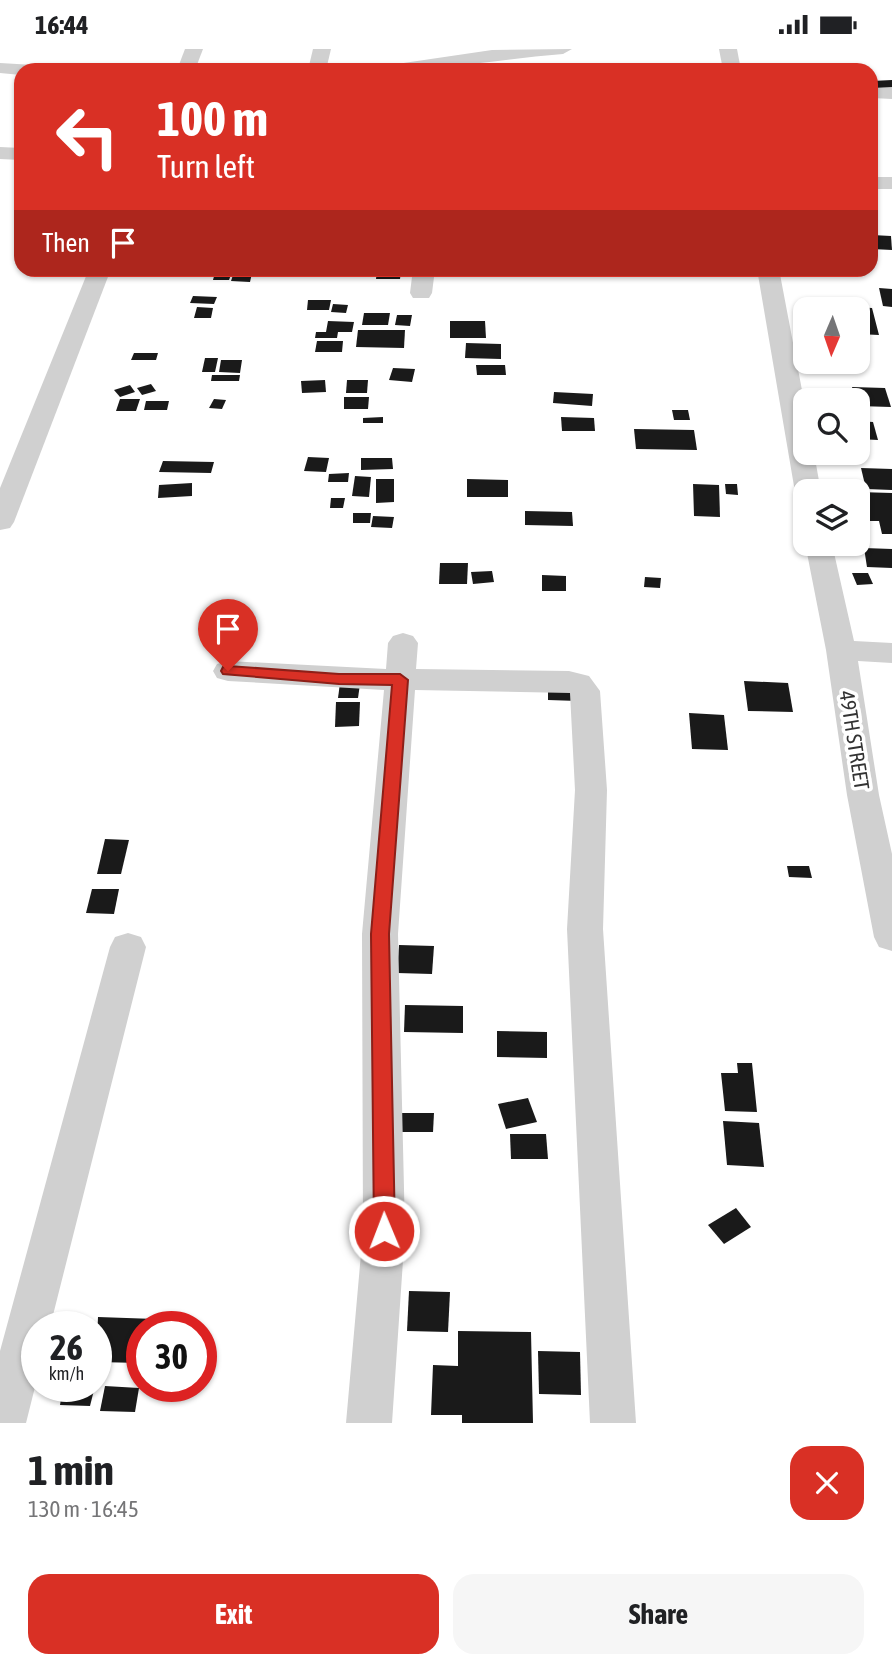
<!DOCTYPE html>
<html lang="en">
<head>
<meta charset="utf-8">
<style>
	body { margin:0; font-family:"Asap Condensed",sans-serif; background:#f6f6f6; color:#202124; height:100vh; display:flex; flex-direction:column; font-size:26px; white-space:nowrap }
	* { box-sizing:border-box; margin:0 }
	p { font-size:23px; color:#757577 }
	.icon { flex:none; width:38px; height:38px; fill:none; stroke:currentColor; stroke-width:2; stroke-linecap:round; stroke-linejoin:round }
	.map { position:relative; height:1374px; overflow:hidden }
	.side { display:flex; flex-direction:column; background:#fff; flex:1 }
	.side>* { flex:none }
	.banner { position:absolute; left:14px; top:14px; width:864px; height:214px; border-radius:21px; box-shadow:0 2px 5px #0004; background:#d93025; color:#fff; overflow:hidden }
	.needle { width:46px; rotate:182deg }
	.tools { position:absolute; left:793px; top:248px; display:grid; gap:14px }
	.tools a { display:grid; place-items:center; width:77px; height:77px; border-radius:14px; background:#fff; box-shadow:0 2px 5px #0004; font-size:35px }
	.speed { position:absolute; left:21px; top:1262px; display:flex; gap:14px; font-size:35px; font-weight:700; text-align:center }
	.speed>* { display:grid; place-content:center; width:91px; height:91px; border-radius:50%; background:#fff; box-shadow:0 2px 5px #0004; line-height:1 }
	.speed small { font-size:18px; font-weight:400 }
	.speed .limit { border:10px solid #d22; background:#fff; color:#111 }
	.pin { position:absolute; display:grid; place-items:center; width:60px; height:60px; color:#fff; margin:-72px -30px; border-radius:50% 50% 50% 0; rotate:-45deg; box-shadow:0 0 7px #0007 }
	.pin .icon { rotate:45deg }
	.me { position:absolute; width:77px; margin:-38px; rotate:359deg; stroke-linejoin:round; filter:drop-shadow(0 0 5px #0008) }
	.turn { display:flex; align-items:center; gap:24px; height:147px; padding:0 28px; font-size:32px }
	.turn .icon { width:91px; height:91px; stroke-width:2.5 }
	.turn b { display:block; font-size:49px; line-height:60px }
	.then { display:flex; align-items:center; height:66px; padding:0 28px; background:#0003; gap:14px; font-size:26px }
	.round { display:grid; place-items:center; flex:none; width:74px; height:74px; border-radius:21px; background:#f6f6f6 }
	.summary { display:flex; align-items:center; justify-content:space-between; height:119px; padding:0 28px }
	h1 { font-size:42px; font-weight:700; line-height:52px }
	.button { display:flex; gap:14px; margin-top:auto; padding:14px 28px }
	.button a { flex:1; height:80px; border-radius:21px; background:#d93025; color:#fff; font-size:28px; font-weight:700; line-height:80px; text-align:center }
	.button a+a { background:#f6f6f6; color:#202124 }
	.status { display:flex; justify-content:space-between; align-items:center; height:49px; padding:0 35px; background:#fff; direction:ltr }
	.status svg { height:19px; fill:currentColor }
	.map>svg:first-child { display:block }
</style>
</head>
<body>
<div class="status"><b>16:44</b><svg viewBox="0 0 49 12"><path d="M0 12V9h3v3zM5 12V6h3v6zM10 12V3h3v9zM15 12V0h3v12zM26 1h20v11H26zM47 4h2v5h-2z"/></svg></div>
<div class="map">
<svg width="892" height="1374" viewBox="0 0 892 1374">
	<rect width="100%" height="100%" fill="#fff"/>
	<!-- building -->
	<g fill="#1a1a1a">
		<path d="M892,31V41H872V32Z"/>
		<path d="M872,186L891,187L892,201L872,200Z"/>
		<path d="M216,220H233L229,231H213Z"/>
		<path d="M241,220H253L250,233L231,232L233,226H240Z"/>
		<path d="M377,221H401L400,230H376Z"/>
		<path d="M879,239L892,240V258L883,257Z"/>
		<path d="M193,247L217,248L214,255L190,254Z"/>
		<path d="M308,251H331L329,261H307Z"/>
		<path d="M333,255L348,256L346,264L331,263Z"/>
		<path d="M823,256L872,259L879,286L858,285V261H824Z"/>
		<path d="M197,258L213,259L211,269H194Z"/>
		<path d="M364,264H390L388,276H362Z"/>
		<path d="M397,266H412L410,277L395,276Z"/>
		<path d="M328,272L354,273L352,283H338L337,289H315L316,283H326Z"/>
		<path d="M450,272H485L486,289H450Z"/>
		<path d="M358,281H405L404,299L356,298Z"/>
		<path d="M317,292H343L342,303H315Z"/>
		<path d="M466,294L501,295V310L465,309Z"/>
		<path d="M134,304H158L156,311H131Z"/>
		<path d="M205,309H218L215,323H202Z"/>
		<path d="M221,311H242L240,324L219,323Z"/>
		<path d="M476,316H505L506,326H477Z"/>
		<path d="M393,319L415,320L412,333L389,331Z"/>
		<path d="M212,326H240L239,332H211Z"/>
		<path d="M325,331L326,343L302,344L301,332Z"/>
		<path d="M347,331H368L367,344H346Z"/>
		<path d="M151,335L156,342L142,346L137,339Z"/>
		<path d="M130,336L135,343L120,348L114,341Z"/>
		<path d="M852,338L885,339L891,358L858,357Z"/>
		<path d="M554,343L593,345L592,357L553,354Z"/>
		<path d="M344,348H369L368,360H344Z"/>
		<path d="M120,350H140L136,362H116Z"/>
		<path d="M214,350L226,351L222,360L209,359Z"/>
		<path d="M146,352H169L167,361H144Z"/>
		<path d="M672,361H688L690,371H674Z"/>
		<path d="M383,368V374H363V369Z"/>
		<path d="M561,368L594,369L595,382H562Z"/>
		<path d="M858,372L873,373L878,391L858,390Z"/>
		<path d="M634,380L694,381L697,401L636,400Z"/>
		<path d="M308,408L329,409L326,423L304,422Z"/>
		<path d="M361,409H392L393,420L361,421Z"/>
		<path d="M163,412L214,413L211,424L159,423Z"/>
		<path d="M861,419L892,420V441L866,440Z"/>
		<path d="M349,424L348,433H328L329,425Z"/>
		<path d="M355,427L371,428L369,448L352,447Z"/>
		<path d="M376,430H394V453L376,454Z"/>
		<path d="M467,430L508,431V448H467Z"/>
		<path d="M192,434V447L158,449L159,436Z"/>
		<path d="M693,435L719,436L720,468L694,467Z"/>
		<path d="M725,435H737L738,446L726,445Z"/>
		<path d="M858,443L892,444V485H882L879,472H862Z"/>
		<path d="M331,449H345L343,459H330Z"/>
		<path d="M525,462L572,463L573,477L525,476Z"/>
		<path d="M353,464H371L370,474H353Z"/>
		<path d="M373,467L394,468L392,479L371,478Z"/>
		<path d="M864,499L892,500V519L867,518Z"/>
		<path d="M440,514H468L467,535H439Z"/>
		<path d="M492,522L494,533L473,535L471,523Z"/>
		<path d="M852,524H868L873,535L857,536Z"/>
		<path d="M542,526L566,527V542H542Z"/>
		<path d="M645,528L661,529L660,539L644,538Z"/>
		<path d="M744,632L788,634L793,663L748,662Z"/>
		<path d="M340,634L360,635L358,649H338Z"/>
		<path d="M548,638H577L578,652L548,651Z"/>
		<path d="M336,653H360L359,677L335,678Z"/>
		<path d="M689,664L724,666L728,701L692,700Z"/>
		<path d="M105,790L129,791L121,825H97Z"/>
		<path d="M787,817H809L812,829L789,828Z"/>
		<path d="M92,840H119L114,865L86,864Z"/>
		<path d="M399,896L434,897L432,925L397,924Z"/>
		<path d="M405,956L463,957V984L404,983Z"/>
		<path d="M497,982L547,983V1009L497,1008Z"/>
		<path d="M737,1014H752L757,1063L725,1062L721,1024H738Z"/>
		<path d="M528,1049L537,1073L506,1080L498,1055Z"/>
		<path d="M401,1064H434L433,1083H400Z"/>
		<path d="M723,1072L759,1074L764,1118L727,1116Z"/>
		<path d="M510,1085H546L548,1110H511Z"/>
		<path d="M736,1159L751,1178L724,1195L708,1176Z"/>
		<path d="M409,1242L450,1243L448,1283L407,1282Z"/>
		<path d="M98,1268L155,1270L154,1278H142V1314L96,1313Z"/>
		<path d="M163,1270L187,1272L186,1278H161Z"/>
		<path d="M458,1282L531,1283L533,1374H462V1366H431L433,1316L458,1317Z"/>
		<path d="M538,1302L580,1303L581,1346L539,1345Z"/>
		<path d="M63,1337H95L90,1357L60,1356Z"/>
		<path d="M105,1337L139,1339L135,1363L100,1362Z"/>
	</g>
	<g fill="none" stroke-linecap="round" stroke-linejoin="round">
		<!-- minor -->
		<g fill="#d0d0d0" fill-rule="evenodd">
			<path d="M185,0H203L195,21H177Z"/>
			<path d="M313,0H331L326,21H308Z"/>
			<path d="M572,0L563,5C502,10 442,21 381,21L390,16L492,1Z"/>
			<path d="M719,0H737L741,21H723Z"/>
			<path d="M0,14L34,16L43,21H21V26L0,24Z"/>
			<path d="M892,38V50L872,49V39Z"/>
			<path d="M0,98L21,99V111L0,110Z"/>
			<rect x="872" y="128" width="20" height="12"/>
			<path d="M89,220H111L14,473L10,479L0,481V439Z"/>
			<path d="M413,220H435L432,244L429,249H413L410,244Z"/>
			<path d="M757,220H779L805,357V404H814L821,443H805V450L799,449L795,443Z"/>
			<path d="M805,494L832,495L854,592L892,594V614L858,612L879,746L892,805V902L879,898L874,888L847,746L826,601Z"/>
			<path d="M403,584L413,587L418,594L416,620L569,622L589,627L600,642L607,741L603,880L636,1374H590L567,880L575,741L570,644L415,641L398,885L405,1182L392,1374H346L363,1182L362,885L384,641L228,632L217,629L213,622L217,615L228,612L386,620L388,594L393,587Z"/>
			<path d="M128,884L141,888L146,898L50,1278H37V1330L26,1374H0V1302L110,898L115,888Z"/>
		</g>
	</g>
	<!-- route -->
	<path fill="#d93025" stroke="#8d1f18" stroke-width="2" d="M228,617L339,625H400L408,631L389,885L395,1182L392,1189L384,1192L377,1189L374,1182L371,885L392,636L339,635L223,625L221,622L223,618Z"/>
	<g text-anchor="middle" dominant-baseline="central" stroke-width="7" stroke-linejoin="round" paint-order="stroke">
		<!-- street labels -->
		<g font-size="21" fill="#333" stroke="#fff">
			<text transform="translate(855 691) rotate(81)">49TH STREET</text>
		</g>
	</g>
</svg>
<div class="tools">
<a><svg class="needle" viewBox="-14 -14 28 28"><path d="M0-13l5 13h-10z" fill="#e53935"/><path d="M0 13l5-13h-10z" fill="#757577"/></svg></a>
<a><svg class="icon" aria-label="search" viewBox="0 0 24 24"><circle cx="10" cy="10" r="6"/><path d="M15 15l6 6"/></svg></a>
<a><svg class="icon" aria-label="layers" viewBox="0 0 24 24"><path d="M12 4l9 5-9 5-9-5zM3 14l9 5 9-5"/></svg></a>
</div>
<div class="speed"><div>26<small>km/h</small></div><div class="limit">30</div></div>
<div class="pin" style="left:228px;top:622px;background:#d93025"><svg class="icon" aria-label="arrive" viewBox="0 0 24 24"><path d="M6 21V4h12l-3 4 3 4H6"/></svg></div>
<svg class="me" style="left:384px;top:1182px" viewBox="-20 -20 40 40"><circle r="17" fill="#d93025" stroke="#fff" stroke-width="3"/><path d="M0-11L8 9 0 5-8 9z" fill="#fff"/></svg>
<div class="banner">
<div class="turn"><svg class="icon" aria-label="left" viewBox="0 0 24 24"><path d="M17 20v-9H6M10 6l-5 5 5 5"/></svg><div><b>100 m</b>Turn left</div></div>
<div class="then">Then<svg class="icon" aria-label="arrive" viewBox="0 0 24 24"><path d="M6 21V4h12l-3 4 3 4H6"/></svg></div>
</div>
</div>
<section class="side">
<div class="summary"><div><h1>1 min</h1><p>130 m · 16:45</p></div><a class="round" style="background:#d93025;color:#fff"><svg class="icon" aria-label="close" viewBox="0 0 24 24"><path d="M6 6l12 12M18 6L6 18"/></svg></a></div>
<div class="button"><a>Exit</a><a>Share</a></div>
</section>
</body>
</html>
